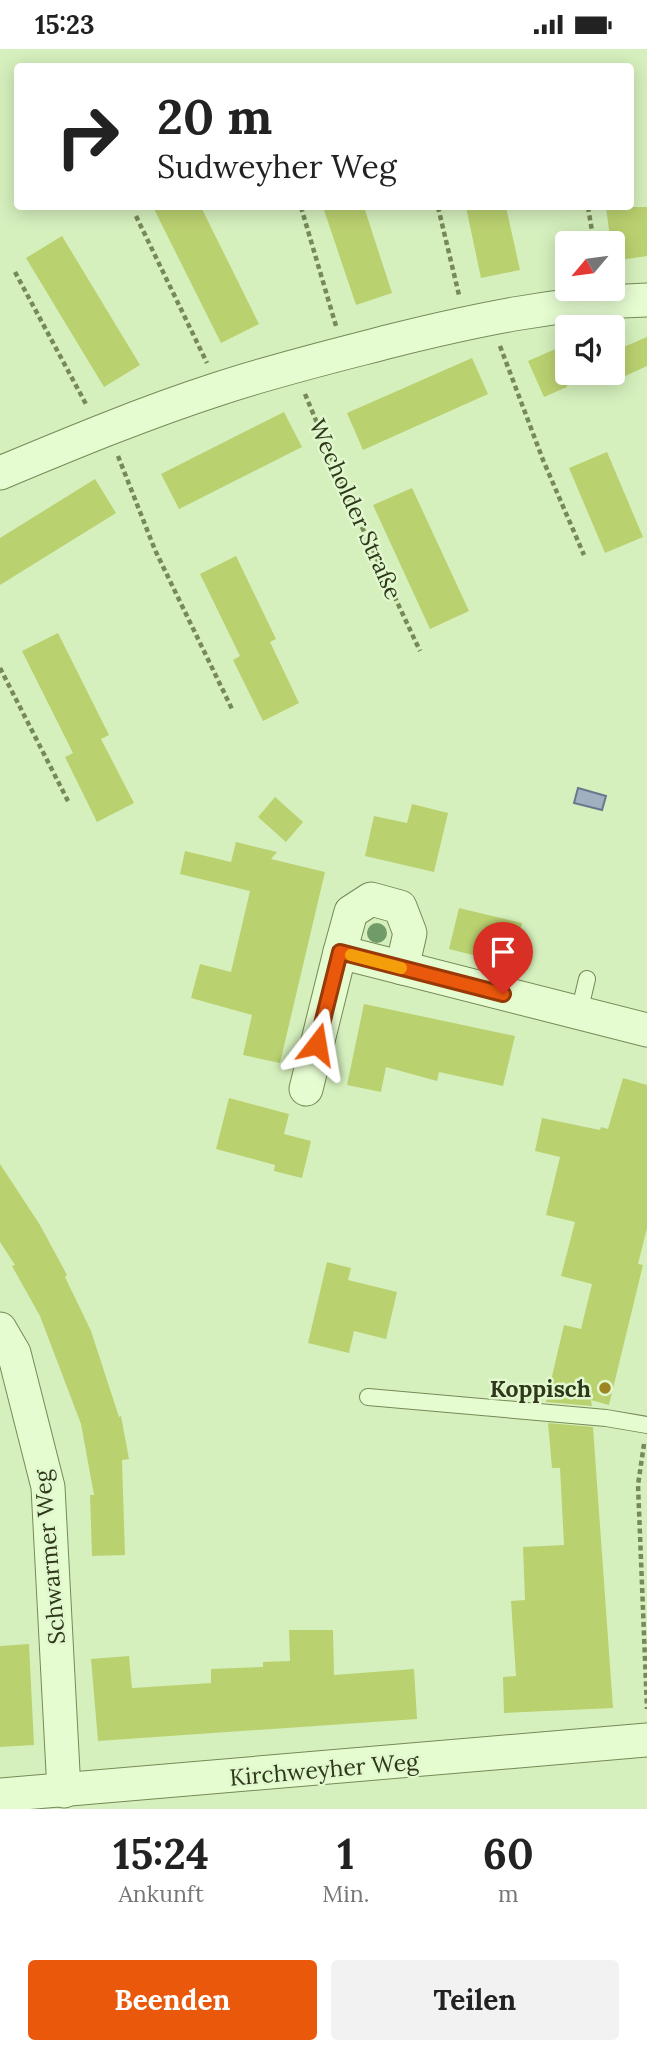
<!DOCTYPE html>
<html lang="de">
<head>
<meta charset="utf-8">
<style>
	body { margin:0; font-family:Lora,serif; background:#f2f2f2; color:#222; height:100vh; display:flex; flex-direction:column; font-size:26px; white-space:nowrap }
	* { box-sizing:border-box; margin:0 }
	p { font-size:23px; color:#767676 }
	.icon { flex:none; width:38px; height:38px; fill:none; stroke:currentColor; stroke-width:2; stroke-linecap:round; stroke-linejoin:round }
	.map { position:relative; height:1760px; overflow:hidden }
	.panel { display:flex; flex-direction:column; background:#fff; flex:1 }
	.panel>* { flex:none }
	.hud { position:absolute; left:14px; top:14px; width:620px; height:147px; border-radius:7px; box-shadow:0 4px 18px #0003; background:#fff; color:#222; overflow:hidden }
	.needle { width:46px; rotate:241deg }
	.controls { position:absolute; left:555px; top:182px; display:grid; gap:14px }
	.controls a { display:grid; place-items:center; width:70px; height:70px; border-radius:7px; background:#fff; box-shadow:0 4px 18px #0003; font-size:35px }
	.pin { position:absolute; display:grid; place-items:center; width:60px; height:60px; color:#fff; margin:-72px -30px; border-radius:50% 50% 50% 0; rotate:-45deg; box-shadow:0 0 7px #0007 }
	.pin .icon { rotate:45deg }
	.me { position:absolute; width:77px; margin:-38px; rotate:14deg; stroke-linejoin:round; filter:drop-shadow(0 0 5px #0008) }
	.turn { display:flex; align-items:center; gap:24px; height:147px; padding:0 28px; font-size:32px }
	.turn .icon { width:91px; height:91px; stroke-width:2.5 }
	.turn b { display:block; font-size:49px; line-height:60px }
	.eta { display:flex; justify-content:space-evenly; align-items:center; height:119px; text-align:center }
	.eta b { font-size:42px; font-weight:800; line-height:49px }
	.cta { display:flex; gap:14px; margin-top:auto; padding:14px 28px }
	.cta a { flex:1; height:80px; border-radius:7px; background:#ea580c; color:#fff; font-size:28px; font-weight:800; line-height:80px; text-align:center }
	.cta a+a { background:#f2f2f2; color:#222 }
	.status { display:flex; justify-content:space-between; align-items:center; height:49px; padding:0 35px; background:#fff; direction:ltr }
	.status svg { height:19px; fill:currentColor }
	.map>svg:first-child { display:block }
</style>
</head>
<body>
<div class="status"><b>15:23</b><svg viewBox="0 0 49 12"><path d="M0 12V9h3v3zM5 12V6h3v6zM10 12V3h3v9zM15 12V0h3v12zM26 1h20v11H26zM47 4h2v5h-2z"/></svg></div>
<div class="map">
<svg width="647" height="1760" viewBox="0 0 647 1760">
	<rect width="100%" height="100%" fill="#d5f0bd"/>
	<!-- water -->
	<path fill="#a1b0c1" stroke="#68798f" stroke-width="2" d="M578,739L606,747L602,761L574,754Z"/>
	<!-- building -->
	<g fill="#bad170">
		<path d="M153,158H201L259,275L221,294Z"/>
		<path d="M323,158H364L392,244L356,256Z"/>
		<path d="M466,158H506L520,221L481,229Z"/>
		<path d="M606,158H647V207L613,212Z"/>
		<path d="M62,187L140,316L104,338L26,209Z"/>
		<path d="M647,288V317L612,333V303Z"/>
		<path d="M567,295V338L544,348L528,312Z"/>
		<path d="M472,309L488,345L363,401L347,364Z"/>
		<path d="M284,363L302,398L179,460L161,425Z"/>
		<path d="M607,403L643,488L605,504L569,419Z"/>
		<path d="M95,430L116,464L0,536V489Z"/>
		<path d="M412,439L469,562L430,580L373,456Z"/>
		<path d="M236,507L276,590L270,593L299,654L263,672L233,611L240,607L200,525Z"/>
		<path d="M58,584L109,686L101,690L134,754L97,773L65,708L73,704L22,602Z"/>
		<path d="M275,748L303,773L286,793L258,768Z"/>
		<path d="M412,755L448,764L434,823L365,807L374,767L407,774Z"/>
		<path d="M236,793L277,803L271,810L325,823L280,1014L243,1006L252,966L191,949L200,915L231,923L250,842L180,825L185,802L231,813Z"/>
		<path d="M459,859L522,874L512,916L449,900Z"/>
		<path d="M364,955L515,987L503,1037L439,1023L437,1032L386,1018L381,1043L347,1036Z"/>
		<path d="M623,1029L647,1036V1179L638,1215L643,1216L609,1356L591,1351L592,1357L546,1353L564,1276L581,1280L592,1235L561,1227L575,1173L546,1166L560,1108L535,1102L542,1069L600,1081L601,1078L608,1080Z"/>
		<path d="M229,1049L289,1065L284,1085L311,1092L302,1129L274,1122L275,1116L216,1100Z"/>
		<path d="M0,1115L40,1176L67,1226L65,1228L91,1282L119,1368L121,1367L129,1410L122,1411L125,1506L92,1507L90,1446H94L81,1375L40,1267L12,1217L15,1216L0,1193Z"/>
		<path d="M327,1213L351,1219L348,1231L397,1243L386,1290L354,1282L349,1304L308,1294Z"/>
		<path d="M548,1374L593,1378L613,1659L504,1664L503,1628L516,1627L511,1552L525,1551L523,1498L564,1496L560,1419H552Z"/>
		<path d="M289,1581H333L334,1626L414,1620L417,1670L98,1692L91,1610L129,1607L132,1639L211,1634V1620L263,1618V1613L290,1612Z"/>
		<path d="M29,1595L34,1696L0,1698V1597Z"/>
	</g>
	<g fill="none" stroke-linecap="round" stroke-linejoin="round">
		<defs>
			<g id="lane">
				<path d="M579,964L587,930"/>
				<path d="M368,1348L606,1369L647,1376"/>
			</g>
			<g id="street">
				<path d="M0,424C72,394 144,364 218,340C275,321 333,307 391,292C475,271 560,253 647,251"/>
				<path d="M340,903L351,863L371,850L400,858L410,884L402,919"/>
				<path d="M306,1040L340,903L647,981"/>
				<path d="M0,1280L14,1304L48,1438L64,1742"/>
				<path d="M0,1746L647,1691"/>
			</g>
		</defs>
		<!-- lane casing -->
		<use href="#lane" stroke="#778955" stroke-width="18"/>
		<!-- street casing -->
		<use href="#street" stroke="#778955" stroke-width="35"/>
		<!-- path -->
		<g stroke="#778955" stroke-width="4.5" stroke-dasharray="5 3.5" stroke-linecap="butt">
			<path d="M301,158L336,277"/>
			<path d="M438,158L459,246"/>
			<path d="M588,158L594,194"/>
			<path d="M136,167L207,314"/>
			<path d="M15,223L87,357"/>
			<path d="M500,297L543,411L584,506"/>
			<path d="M305,345L347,446L420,602"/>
			<path d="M118,407L155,501L232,660"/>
			<path d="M0,619L69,754"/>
			<path d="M644,1395L638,1436L647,1660"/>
		</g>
		<!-- lane -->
		<use href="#lane" stroke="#e5fbd0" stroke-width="16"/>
		<!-- street -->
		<use href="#street" stroke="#e5fbd0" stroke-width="33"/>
	</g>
	<!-- trees -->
	<circle fill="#719b69" cx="377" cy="884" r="10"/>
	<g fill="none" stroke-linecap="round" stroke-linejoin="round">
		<defs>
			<path id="route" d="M317,995L340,903L503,945"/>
		</defs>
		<!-- route casing -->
		<use href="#route" stroke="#983908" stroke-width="18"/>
		<!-- route -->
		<use href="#route" stroke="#ea580c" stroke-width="12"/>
		<!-- slow -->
		<path stroke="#f59e0b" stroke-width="12" d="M351,906L401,919"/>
	</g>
	<!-- markers -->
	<circle fill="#9c8522" stroke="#e1f7cd" stroke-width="2.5" cx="605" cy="1339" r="7"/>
	<g text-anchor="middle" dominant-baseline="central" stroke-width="5" stroke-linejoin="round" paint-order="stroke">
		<!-- street labels -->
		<g font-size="23" fill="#2f371b" stroke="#e1f7cd">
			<text transform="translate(356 460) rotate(66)">Wecholder Straße</text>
			<text transform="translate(49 1508) rotate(-95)">Schwarmer Weg</text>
			<text transform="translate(324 1720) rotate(-5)">Kirchweyher Weg</text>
		</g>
		<!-- poi labels -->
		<g font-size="23" font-weight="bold" fill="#2f371b" stroke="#e1f7cd" text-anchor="end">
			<text x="591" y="1339">Koppisch</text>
		</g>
	</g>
</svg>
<div class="controls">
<a><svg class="needle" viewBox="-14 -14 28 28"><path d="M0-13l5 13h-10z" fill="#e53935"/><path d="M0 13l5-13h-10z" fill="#767676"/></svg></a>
<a><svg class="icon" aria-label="sound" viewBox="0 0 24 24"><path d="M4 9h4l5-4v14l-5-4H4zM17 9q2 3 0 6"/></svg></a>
</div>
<div class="pin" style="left:503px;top:945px;background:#d93025"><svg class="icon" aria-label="arrive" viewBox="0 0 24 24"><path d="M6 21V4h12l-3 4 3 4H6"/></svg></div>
<svg class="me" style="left:317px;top:995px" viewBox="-20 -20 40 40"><path d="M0-17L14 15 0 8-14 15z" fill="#ea580c" stroke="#fff" stroke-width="4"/></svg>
<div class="hud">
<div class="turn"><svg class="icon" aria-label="right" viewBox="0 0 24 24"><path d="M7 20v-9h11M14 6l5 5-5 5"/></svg><div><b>20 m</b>Sudweyher Weg</div></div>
</div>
</div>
<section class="panel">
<div class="eta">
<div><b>15:24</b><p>Ankunft</p></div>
<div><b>1</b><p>Min.</p></div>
<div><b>60</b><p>m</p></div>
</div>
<div class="cta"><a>Beenden</a><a>Teilen</a></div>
</section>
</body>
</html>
